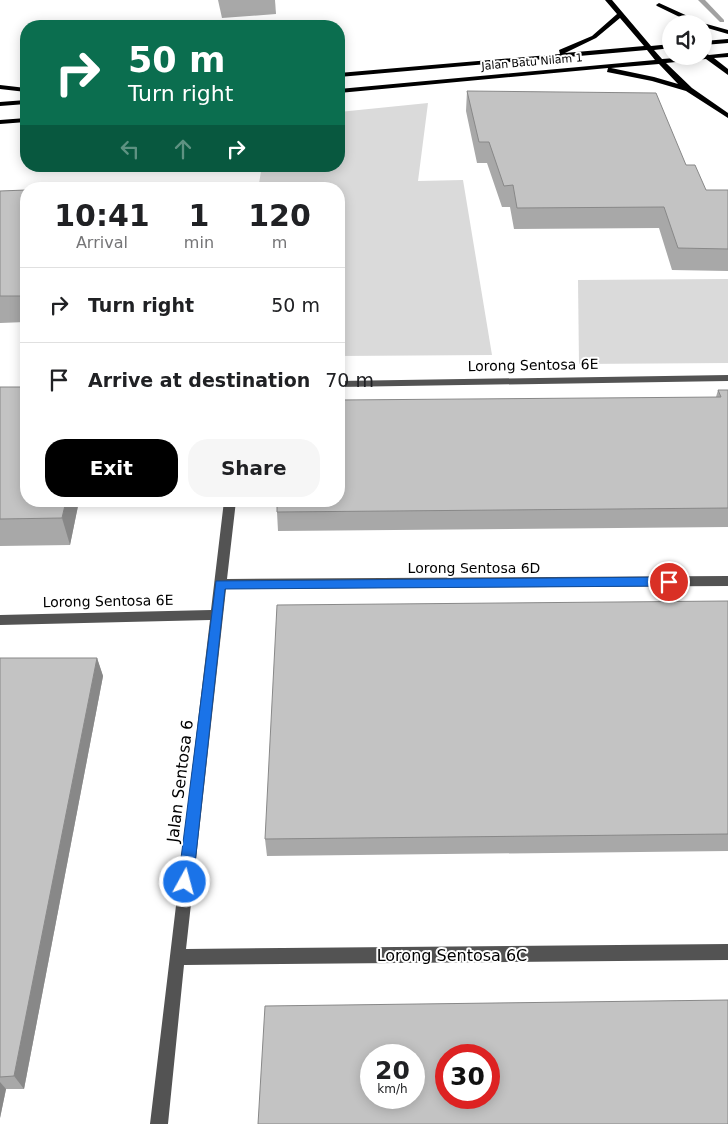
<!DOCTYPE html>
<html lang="en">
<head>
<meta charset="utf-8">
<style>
	body { margin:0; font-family:"DejaVu Sans",sans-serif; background:#f6f6f6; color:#202124; height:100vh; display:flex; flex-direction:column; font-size:19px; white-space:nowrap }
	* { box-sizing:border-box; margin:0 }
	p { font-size:16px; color:#757577 }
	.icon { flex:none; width:28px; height:28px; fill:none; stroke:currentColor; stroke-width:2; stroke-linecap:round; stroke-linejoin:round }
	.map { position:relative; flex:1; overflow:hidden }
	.panel { position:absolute; left:20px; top:182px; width:325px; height:325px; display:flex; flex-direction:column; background:#fff; border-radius:20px; box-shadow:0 2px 12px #0003 }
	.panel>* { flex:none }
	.top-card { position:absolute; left:20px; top:20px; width:325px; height:152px; border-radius:20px; box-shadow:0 2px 12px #0003; background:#0b6e4f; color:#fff; overflow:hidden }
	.buttons { position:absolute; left:662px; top:15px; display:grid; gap:10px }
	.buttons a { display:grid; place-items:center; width:50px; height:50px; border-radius:50%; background:#fff; box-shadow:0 2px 12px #0003; font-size:25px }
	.speed { position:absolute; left:360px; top:1044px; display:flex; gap:10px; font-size:25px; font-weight:700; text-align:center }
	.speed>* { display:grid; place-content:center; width:65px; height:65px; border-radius:50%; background:#fff; box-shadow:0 2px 12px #0003; line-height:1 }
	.speed small { font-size:12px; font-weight:400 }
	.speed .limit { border:8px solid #d22; background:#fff; color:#111 }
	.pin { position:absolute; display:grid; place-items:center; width:42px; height:42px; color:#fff; margin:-21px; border:2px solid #fff; border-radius:50%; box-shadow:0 1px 5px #0007 }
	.me { position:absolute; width:55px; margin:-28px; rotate:7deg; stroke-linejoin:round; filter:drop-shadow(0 0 4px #0008) }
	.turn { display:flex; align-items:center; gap:18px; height:105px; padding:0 25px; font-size:22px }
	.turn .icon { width:65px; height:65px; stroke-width:2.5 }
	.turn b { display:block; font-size:35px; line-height:42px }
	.lanes { display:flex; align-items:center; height:48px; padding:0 25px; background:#0003; justify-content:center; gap:25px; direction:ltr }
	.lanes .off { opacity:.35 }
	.eta { display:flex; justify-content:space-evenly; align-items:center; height:85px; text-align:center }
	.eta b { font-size:30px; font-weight:800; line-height:35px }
	.primary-button { display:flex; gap:10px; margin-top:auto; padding:10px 25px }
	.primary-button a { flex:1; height:58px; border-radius:20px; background:#000; color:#fff; font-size:20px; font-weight:800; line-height:58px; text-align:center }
	.primary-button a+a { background:#f6f6f6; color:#202124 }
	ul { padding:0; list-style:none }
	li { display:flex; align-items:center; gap:15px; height:75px; padding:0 25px; border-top:1px solid #e0e0e0 }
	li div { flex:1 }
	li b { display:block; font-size:19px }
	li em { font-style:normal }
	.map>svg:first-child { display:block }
</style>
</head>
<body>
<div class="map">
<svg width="728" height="1124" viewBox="0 0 728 1124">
	<rect width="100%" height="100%" fill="#fff"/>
	<!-- green -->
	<g fill="#dadada">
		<path d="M428,103L418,181L463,180L492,355L339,356V189H258L262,166H339V112Z"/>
		<path d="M728,279V363L579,364L578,280Z"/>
	</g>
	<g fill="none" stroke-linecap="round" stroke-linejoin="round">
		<!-- stream -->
		<path fill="#a1a1a1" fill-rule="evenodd" d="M698,0H705L724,20V22H720Z"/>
		<!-- minor -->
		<g fill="#535353" fill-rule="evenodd">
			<path d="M728,375V381L339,387V381Z"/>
			<path d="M224,501H236L227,579L728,576V586L226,589L186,949L728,944V960L184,965L168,1124H150L210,620L0,625V615L211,610Z"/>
		</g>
		<!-- major -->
		<g fill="#000" fill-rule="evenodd">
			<path d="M605,0H612L651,46L671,44V48L654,50L662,59L704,56L705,53L709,55L728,53V57L714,58L728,69V75L706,59L666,63L692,88L728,113V118L686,91L652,81L607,72L608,68L339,93V89L655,60L647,50L339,77V73L560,54L559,50L592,36L617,14ZM620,18L644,46L565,53L596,38ZM659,64L678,84L654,77L611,68Z"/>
			<path d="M659,3L703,23L728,30V34L704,27V24H694L657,6L656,5Z"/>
			<path d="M728,39V43L704,45V41Z"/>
			<path d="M0,85L26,88V92L0,89Z"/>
			<path d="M26,100V104L0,106V102Z"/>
			<path d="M26,118V122L0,124V120Z"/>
		</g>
	</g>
	<!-- wall -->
	<g fill="#a8a8a8">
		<path d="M218,0H275L276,14L222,18Z"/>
		<path d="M467,91L686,165L706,190H728V271L672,270L659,228L514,229L510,207H502L487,163H477L466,111Z"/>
		<path d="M26,190V322L0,323V191Z"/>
		<path d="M0,387L26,501H79L70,545L0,546Z"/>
		<path d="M718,390H728V527L278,531L277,512L716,397Z"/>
		<path d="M728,601V851L267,856L265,839Z"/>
		<path d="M0,658H97L103,676L24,1089H6L0,1118Z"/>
	</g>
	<!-- shaded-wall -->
	<g fill="#888">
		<path d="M66,501H79L70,545L62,518Z"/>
		<path d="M97,658L103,676L24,1089L14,1076Z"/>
		<path d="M0,1082L6,1089L0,1118Z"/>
	</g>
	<!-- building -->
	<g fill="#c3c3c3" stroke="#888" fill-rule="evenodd">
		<path d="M467,91L656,93L686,165H695L706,190H728V249L678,248L664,207L517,208L513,185L504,186L489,142H479Z"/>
		<path d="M26,190V296H0V191Z"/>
		<path d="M0,387H26V501H66L62,518L0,519Z"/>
		<path d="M718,390H728V508L277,512V501H339V400L721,397Z"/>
		<path d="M728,601V834L265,839L277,605Z"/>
		<path d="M0,658H97L14,1076L0,1077Z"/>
		<path d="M728,1000V1124H258L265,1006ZM371,1055H414V1098H371ZM446,1055H489V1098H446Z"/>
	</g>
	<!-- route -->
	<path fill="#1a73e8" stroke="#114b97" d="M669,577L675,582L669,586L225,589L193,882L190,887L185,889L180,887L178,882L216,581Z"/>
	<g text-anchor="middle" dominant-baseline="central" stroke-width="4" stroke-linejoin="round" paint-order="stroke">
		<!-- far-street labels -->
		<g font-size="11" fill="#000" stroke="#fff">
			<text transform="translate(532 62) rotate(-5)">Jalan Batu Nilam 1</text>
		</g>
		<!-- street labels -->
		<g font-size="14" fill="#000" stroke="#fff">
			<text transform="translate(533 365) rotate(-1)">Lorong Sentosa 6E</text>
			<text x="474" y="568">Lorong Sentosa 6D</text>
			<text transform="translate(108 601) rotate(-1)">Lorong Sentosa 6E</text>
		</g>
		<!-- near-street labels -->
		<g font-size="16" fill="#000" stroke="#fff">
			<text transform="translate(180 781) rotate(-83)">Jalan Sentosa 6</text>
			<text x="452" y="955">Lorong Sentosa 6C</text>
		</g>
	</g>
</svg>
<div class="buttons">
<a><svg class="icon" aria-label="sound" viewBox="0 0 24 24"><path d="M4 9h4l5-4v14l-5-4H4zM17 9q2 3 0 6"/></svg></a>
</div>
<div class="speed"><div>20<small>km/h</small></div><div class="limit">30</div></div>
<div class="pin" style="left:669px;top:582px;background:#d93025"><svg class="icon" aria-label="arrive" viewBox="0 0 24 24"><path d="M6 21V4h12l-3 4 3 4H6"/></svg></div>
<svg class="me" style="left:185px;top:882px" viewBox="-20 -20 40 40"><circle r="17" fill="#1a73e8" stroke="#fff" stroke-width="3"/><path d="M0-11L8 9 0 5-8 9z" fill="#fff"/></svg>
<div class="top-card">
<div class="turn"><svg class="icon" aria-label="right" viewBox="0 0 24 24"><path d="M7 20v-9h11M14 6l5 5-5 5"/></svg><div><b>50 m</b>Turn right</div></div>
<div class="lanes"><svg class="icon off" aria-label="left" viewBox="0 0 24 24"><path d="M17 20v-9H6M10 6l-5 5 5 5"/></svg><svg class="icon off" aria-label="ahead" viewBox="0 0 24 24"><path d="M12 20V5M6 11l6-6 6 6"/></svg><svg class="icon" aria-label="right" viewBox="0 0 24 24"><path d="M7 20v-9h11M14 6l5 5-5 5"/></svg></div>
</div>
<section class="panel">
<div class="eta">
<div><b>10:41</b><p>Arrival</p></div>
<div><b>1</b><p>min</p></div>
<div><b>120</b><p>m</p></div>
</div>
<ul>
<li><svg class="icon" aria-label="right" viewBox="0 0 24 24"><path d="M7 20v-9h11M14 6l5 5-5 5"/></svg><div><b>Turn right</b></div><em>50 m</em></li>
<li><svg class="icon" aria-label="arrive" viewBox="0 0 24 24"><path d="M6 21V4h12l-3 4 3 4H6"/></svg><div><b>Arrive at destination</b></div><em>70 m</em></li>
</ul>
<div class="primary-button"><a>Exit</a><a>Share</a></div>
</section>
</div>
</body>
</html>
